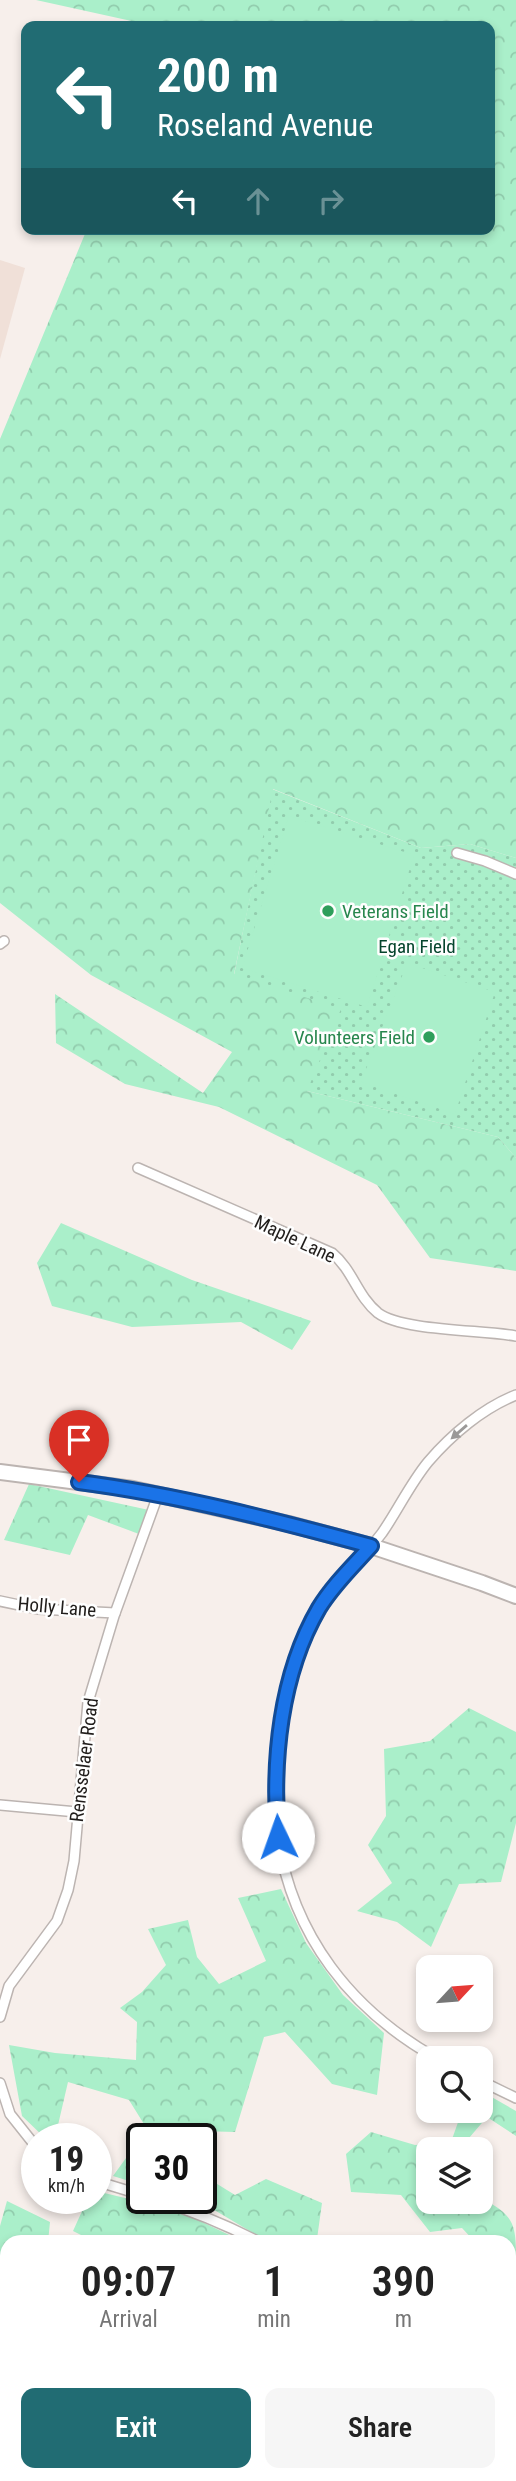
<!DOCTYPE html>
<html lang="en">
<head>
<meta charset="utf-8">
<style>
	body { margin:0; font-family:"Roboto Condensed",sans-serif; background:#f6f6f6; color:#222; height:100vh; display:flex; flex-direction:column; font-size:26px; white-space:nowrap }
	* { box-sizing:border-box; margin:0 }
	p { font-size:23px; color:#767676 }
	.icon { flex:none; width:38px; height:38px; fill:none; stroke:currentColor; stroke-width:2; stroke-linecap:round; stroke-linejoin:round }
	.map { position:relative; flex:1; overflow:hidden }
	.side { position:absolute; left:0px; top:2235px; width:516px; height:247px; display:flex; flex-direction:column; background:#fff; border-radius:21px 21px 0 0; box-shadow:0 4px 10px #0003 }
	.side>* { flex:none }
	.guide { position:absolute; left:21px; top:21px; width:474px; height:214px; border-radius:14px; box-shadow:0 4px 10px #0003; background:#216c73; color:#fff; overflow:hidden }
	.needle { width:46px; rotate:64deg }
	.fabs { position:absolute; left:416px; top:1955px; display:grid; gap:14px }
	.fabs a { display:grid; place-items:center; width:77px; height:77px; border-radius:14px; background:#fff; box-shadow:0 4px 10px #0003; font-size:35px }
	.speed { position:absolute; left:21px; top:2123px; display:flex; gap:14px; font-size:35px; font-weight:700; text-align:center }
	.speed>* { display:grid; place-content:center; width:91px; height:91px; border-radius:50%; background:#fff; box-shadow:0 4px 10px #0003; line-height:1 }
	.speed small { font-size:18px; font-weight:400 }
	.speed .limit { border:4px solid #111; border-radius:10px; background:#fff; color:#111 }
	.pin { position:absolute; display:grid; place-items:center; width:60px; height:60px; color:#fff; margin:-72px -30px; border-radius:50% 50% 50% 0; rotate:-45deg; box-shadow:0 0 7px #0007 }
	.pin .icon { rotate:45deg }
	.me { position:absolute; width:77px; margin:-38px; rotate:357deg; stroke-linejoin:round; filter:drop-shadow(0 0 5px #0008) }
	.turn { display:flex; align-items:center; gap:24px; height:147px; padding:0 21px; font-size:32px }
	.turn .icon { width:91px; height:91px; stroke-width:2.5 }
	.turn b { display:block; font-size:49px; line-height:60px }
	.lanes { display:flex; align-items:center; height:66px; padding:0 21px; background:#0003; justify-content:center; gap:35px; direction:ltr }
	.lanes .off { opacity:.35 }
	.eta { display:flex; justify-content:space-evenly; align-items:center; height:119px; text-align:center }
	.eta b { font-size:42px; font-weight:600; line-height:49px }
	.button { display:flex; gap:14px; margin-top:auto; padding:14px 21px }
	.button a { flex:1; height:80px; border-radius:14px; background:#216c73; color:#fff; font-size:28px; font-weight:600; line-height:80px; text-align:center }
	.button a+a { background:#f6f6f6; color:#222 }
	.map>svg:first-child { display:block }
</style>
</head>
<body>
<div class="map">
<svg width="516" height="2481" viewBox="0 0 516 2481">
	<defs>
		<pattern id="green-dots" width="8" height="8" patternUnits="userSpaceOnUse" patternTransform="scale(1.75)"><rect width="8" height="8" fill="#aaefca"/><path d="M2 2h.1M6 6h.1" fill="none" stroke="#92ccad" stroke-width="1.8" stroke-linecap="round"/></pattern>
		<pattern id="forest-crowns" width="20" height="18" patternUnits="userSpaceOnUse" patternTransform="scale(1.75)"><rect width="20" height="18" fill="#aaefca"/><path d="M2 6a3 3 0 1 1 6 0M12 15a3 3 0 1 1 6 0" fill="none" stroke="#92ccad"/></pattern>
	</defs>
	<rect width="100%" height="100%" fill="#f7efeb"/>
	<!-- built -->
	<path fill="#f0e0d8" d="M0,260L25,268L0,359Z"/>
	<!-- green -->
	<path fill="url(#green-dots)" d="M272,789L421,848L470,844L516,858V1158L498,1137L307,1091L234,975Z"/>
	<!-- forest -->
	<g fill="url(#forest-crowns)">
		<path d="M36,0H516V858L470,844L421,848L273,789L234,974L341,1009L307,1091L498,1137L516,1158V1271L430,1258L377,1185L219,1107L125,1084L56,1043L55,994L203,1093L232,1052L91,975L0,903V439L87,229H490V26H139L136,22Z"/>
		<path d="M61,1223L192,1280L311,1321L292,1350L241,1322L132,1327L52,1306L37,1263Z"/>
		<path d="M29,1484L149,1510L139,1534L88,1515L70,1555L4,1540Z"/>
		<path d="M469,1708L516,1732V1823L501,1882L459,1884L431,1947L397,1922L357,1911L392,1883L368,1845L386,1816L384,1749L430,1741Z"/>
		<path d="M281,1889L306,1943L343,1995L384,2033L377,2095L332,2084L285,2032L264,2037L235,2132L199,2131L197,2138H142V2185L113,2176L147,2129L129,2100L68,2082L55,2138H45L22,2116L9,2045L55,2053L136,2060L137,2022L120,2008L142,1992L166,1965L148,1929L188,1920L197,1957L219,1984L266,1961L238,1898Z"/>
		<path d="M481,2091L516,2111V2136L487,2117L469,2138L468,2149H429V2202H481V2198C516,2216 516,2225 516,2263L509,2264V2242H475L462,2228L430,2232L401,2195L351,2192L346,2154L371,2132L415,2145L451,2142L462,2111L481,2110Z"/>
		<path d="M201,2174L235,2195L266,2179L322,2203L317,2239L320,2242H268L216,2211L179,2198H201Z"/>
		<path d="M96,2191L179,2211L244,2242H95L73,2231L88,2198H96Z"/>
		<path d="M7,2201L50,2222L48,2242H7V2305L0,2303V2226Z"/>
		<path d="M516,2289V2320L512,2317L509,2319V2291Z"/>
		<path d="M0,2316L7,2318V2426L0,2423Z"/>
		<path d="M509,2381L516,2385V2431L509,2426Z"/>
		<path d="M78,2475H139L148,2481H86Z"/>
		<path d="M230,2475H273L278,2481H234Z"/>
	</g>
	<!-- pitch -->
	<g fill="#aaefca">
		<path d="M289,816L414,855L367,1007L242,968Z"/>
		<path d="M407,963L495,992L455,1114L361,1082Z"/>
	</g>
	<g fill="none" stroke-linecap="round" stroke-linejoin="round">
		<!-- stream -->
		<g stroke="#60c2d2" stroke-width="3.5">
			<path d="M0,2427L7,2433"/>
			<path d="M64,2474L73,2481"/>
		</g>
		<defs>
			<g id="minor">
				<path d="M457,853L485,861L516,874"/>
				<path d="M0,944L4,941"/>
				<path d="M138,1168L332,1253C353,1270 357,1296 378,1313C402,1331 483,1330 516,1336"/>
				<path d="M0,1601L38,1609L115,1613"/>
				<path d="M0,1805L77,1812"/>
				<path d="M0,2017L9,1986L57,1921L68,1890L74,1861L88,1702L114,1616L158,1495"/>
				<path d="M436,2058C351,2010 293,1936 278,1838C274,1810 277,1781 279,1753C282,1715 288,1675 304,1640C311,1622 321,1604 333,1589C348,1570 367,1553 382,1533C398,1510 410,1484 428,1462C451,1435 483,1408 516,1395"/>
				<path d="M481,2081L516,2098"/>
				<path d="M0,2083L10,2114L37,2148"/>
				<path d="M96,2181L142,2195"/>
				<path d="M151,2198C190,2210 223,2223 259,2242"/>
				<path d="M509,2278L516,2275"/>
				<path d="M509,2435L516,2439"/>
				<path d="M317,2481L326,2474"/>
			</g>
			<g id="tertiary">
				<path d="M0,2448L7,2453"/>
				<path d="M35,2474L44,2481"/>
			</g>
			<path id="primary" d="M0,1472L133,1489L289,1524L371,1546L482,1583L516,1596"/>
		</defs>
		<!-- minor casing -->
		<use href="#minor" stroke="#bcb4b1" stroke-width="12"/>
		<!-- tertiary casing -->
		<use href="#tertiary" stroke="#bcb4b1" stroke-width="14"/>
		<!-- primary casing -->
		<use href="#primary" stroke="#bcb4b1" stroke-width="18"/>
		<!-- minor -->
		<use href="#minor" stroke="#fff" stroke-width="9"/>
		<!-- tertiary -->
		<use href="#tertiary" stroke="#fff" stroke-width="10"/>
		<!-- primary -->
		<use href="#primary" stroke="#fff" stroke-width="14"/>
	</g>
	<!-- one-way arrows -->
	<defs><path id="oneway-solid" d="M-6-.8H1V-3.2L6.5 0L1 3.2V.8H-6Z" transform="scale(1.75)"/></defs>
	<use fill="#9b9998" href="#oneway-solid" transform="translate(459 1432) rotate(139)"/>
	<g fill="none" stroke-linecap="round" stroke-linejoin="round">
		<defs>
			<path id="route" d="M79,1482C178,1495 275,1520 371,1546C353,1566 333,1585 319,1608C280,1675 272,1761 278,1837"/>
		</defs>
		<!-- route casing -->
		<use href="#route" stroke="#114b97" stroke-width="18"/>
		<!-- route -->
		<use href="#route" stroke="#1a73e8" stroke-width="12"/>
	</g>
	<!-- markers -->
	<g fill="#2e9e5b" stroke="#fefefe" stroke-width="2.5">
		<circle cx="328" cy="911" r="7"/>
		<circle cx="429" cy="1037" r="7"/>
	</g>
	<g text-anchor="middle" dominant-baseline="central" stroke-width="5" stroke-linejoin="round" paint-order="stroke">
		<!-- leisure labels -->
		<g font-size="19" fill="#27864d" stroke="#fefefe" text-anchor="start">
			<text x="342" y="911">Veterans Field</text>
			<text x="415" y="1037" text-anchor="end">Volunteers Field</text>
		</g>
		<!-- park labels -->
		<g font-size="19" fill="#05452d" stroke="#fefefe">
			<text x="417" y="946">Egan Field</text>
		</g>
		<!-- street labels -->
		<g font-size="19" fill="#201d1b" stroke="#fefefe">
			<text transform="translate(295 1239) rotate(25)">Maple Lane</text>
			<text transform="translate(57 1607) rotate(5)">Holly Lane</text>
			<text transform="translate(84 1760) rotate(-83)">Rensselaer Road</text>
		</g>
	</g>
</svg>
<div class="fabs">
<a><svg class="needle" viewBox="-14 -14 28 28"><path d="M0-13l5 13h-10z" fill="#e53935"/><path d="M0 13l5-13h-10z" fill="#767676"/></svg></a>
<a><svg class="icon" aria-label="search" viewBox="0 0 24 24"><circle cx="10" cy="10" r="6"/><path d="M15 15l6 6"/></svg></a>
<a><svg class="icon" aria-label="layers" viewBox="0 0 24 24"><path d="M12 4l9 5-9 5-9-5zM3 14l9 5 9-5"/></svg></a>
</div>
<div class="speed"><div>19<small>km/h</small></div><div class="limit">30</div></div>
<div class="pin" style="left:79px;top:1482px;background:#d93025"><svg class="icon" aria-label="arrive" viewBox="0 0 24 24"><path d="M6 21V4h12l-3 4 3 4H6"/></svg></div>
<svg class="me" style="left:278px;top:1837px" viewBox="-20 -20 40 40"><circle r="19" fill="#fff"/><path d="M0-13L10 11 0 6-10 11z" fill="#1a73e8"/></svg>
<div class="guide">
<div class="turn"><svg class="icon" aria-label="left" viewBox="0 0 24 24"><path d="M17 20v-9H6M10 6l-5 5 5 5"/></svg><div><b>200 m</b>Roseland Avenue</div></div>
<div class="lanes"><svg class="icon" aria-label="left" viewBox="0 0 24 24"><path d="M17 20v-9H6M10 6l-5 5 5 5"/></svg><svg class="icon off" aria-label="ahead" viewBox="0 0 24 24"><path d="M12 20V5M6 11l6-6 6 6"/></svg><svg class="icon off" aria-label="right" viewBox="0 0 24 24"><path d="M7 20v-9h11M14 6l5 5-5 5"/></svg></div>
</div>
<section class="side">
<div class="eta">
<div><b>09:07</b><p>Arrival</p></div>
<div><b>1</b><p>min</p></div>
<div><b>390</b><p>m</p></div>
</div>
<div class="button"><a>Exit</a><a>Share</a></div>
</section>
</div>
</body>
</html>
